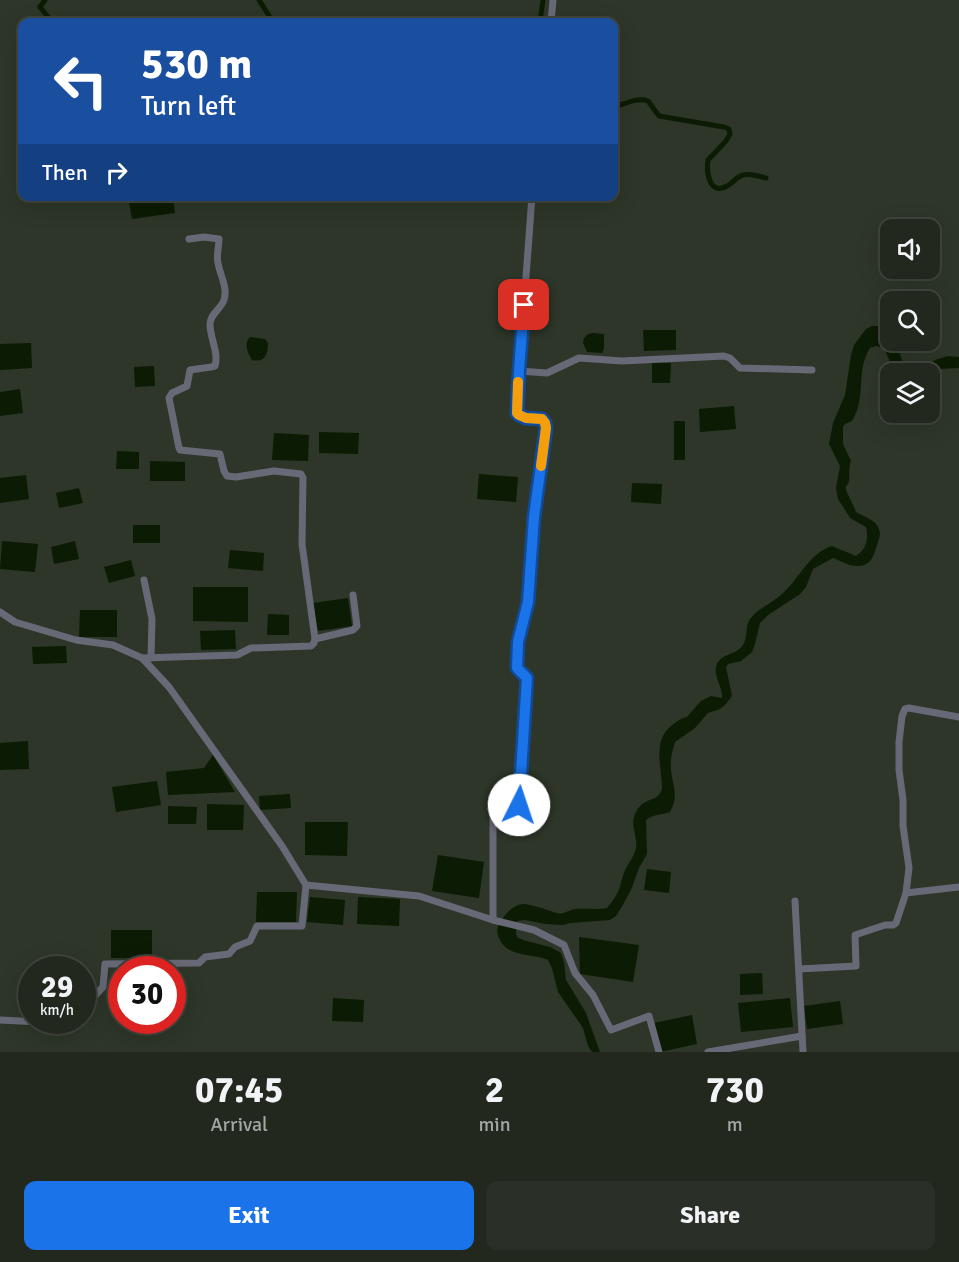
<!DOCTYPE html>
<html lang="en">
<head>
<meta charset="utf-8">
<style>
	body { margin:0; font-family:Signika,sans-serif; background:#2a3027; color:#f1f3f6; height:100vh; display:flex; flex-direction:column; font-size:22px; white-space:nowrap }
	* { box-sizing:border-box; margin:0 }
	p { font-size:20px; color:#a2a6a4 }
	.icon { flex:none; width:33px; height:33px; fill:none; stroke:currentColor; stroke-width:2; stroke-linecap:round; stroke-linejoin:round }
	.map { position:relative; height:1052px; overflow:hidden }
	.sheet { display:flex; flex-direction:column; background:#22281e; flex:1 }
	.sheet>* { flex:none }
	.banner { position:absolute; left:18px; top:18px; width:600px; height:183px; border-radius:12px; box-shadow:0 6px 24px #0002,0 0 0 2px #3f443c; background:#1a4fa0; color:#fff; overflow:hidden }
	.fabs { position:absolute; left:880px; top:219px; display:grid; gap:12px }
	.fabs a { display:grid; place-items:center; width:60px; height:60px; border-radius:12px; background:#22281e; box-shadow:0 6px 24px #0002,0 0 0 2px #3f443c; font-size:30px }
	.speed { position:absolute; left:18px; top:956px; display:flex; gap:12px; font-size:30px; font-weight:700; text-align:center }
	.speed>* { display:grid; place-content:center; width:78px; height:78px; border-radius:50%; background:#22281e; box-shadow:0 6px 24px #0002,0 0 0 2px #3f443c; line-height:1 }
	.speed small { font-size:15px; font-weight:400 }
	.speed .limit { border:9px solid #d22; background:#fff; color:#111 }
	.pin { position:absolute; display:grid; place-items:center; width:51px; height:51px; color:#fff; margin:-26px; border-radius:12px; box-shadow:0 3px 9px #0006 }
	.me { position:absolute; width:66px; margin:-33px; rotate:4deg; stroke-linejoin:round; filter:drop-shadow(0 0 4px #0008) }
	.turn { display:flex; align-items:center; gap:21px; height:126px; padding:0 24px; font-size:27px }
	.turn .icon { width:78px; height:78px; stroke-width:2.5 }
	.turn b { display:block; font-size:42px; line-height:51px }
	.then { display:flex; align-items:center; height:57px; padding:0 24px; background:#0003; gap:12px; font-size:22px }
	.eta { display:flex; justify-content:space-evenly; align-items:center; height:102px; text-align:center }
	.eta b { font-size:36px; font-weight:800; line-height:42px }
	.primary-button { display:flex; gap:12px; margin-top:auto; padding:12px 24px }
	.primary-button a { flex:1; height:69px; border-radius:12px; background:#1a73e8; color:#fff; font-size:24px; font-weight:800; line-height:69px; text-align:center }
	.primary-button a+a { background:#2a3027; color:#f1f3f6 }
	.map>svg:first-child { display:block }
</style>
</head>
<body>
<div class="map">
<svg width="959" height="1052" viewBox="0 0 959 1052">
	<rect width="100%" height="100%" fill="#2d3628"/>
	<!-- water -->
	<g fill="#0c1b03">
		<path d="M128,197H173L175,213L132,219Z"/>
		<path d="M872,326C879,326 885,325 891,330V340L895,341L907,373H895L884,348L876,346L870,348C855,372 867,397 852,421L845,424L843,427V444L851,461C848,470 850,473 849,481C848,486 845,485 846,490C847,493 855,508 856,512C864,517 875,519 879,529C881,534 879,538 878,542C874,553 873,565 859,566C849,567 842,561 833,558L813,569L806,587L800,594L768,615L760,623L755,644L752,652L741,661L728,664L726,667L732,696L725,705L720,709L708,713L695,728L675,742C672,752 670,760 671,770C673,787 679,796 670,812C662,815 653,814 646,820L647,854L639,868L631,890L621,908L616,916L610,920L570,923L563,925L545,924L525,920L517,921L516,933L517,937L523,940L550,947L561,953L564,962L566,980L586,1013L600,1052H592L588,1046L583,1028L558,992L552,968L548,960C532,953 507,958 499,938C496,932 497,927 501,921C506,913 512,906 522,904C527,903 551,911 557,913C563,915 569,910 575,909C586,908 595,910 607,908C611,903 615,898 618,892C621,885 622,877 625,870C629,863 634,856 636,849C638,835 629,825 636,812C645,795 657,804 662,789C662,767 652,742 671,726C676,722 681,718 687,717L701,701L711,696L722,698C723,687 714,678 716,667C719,653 736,656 743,645C748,637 745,626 750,619C757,609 774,602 783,593C800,578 809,553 832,546L856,556C866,550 869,539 866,527L850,518L838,499L836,488L840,466L829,444L833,423L845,395L851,355L854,345L866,329Z"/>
		<path d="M643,330H676V350L644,351Z"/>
		<path d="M593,333L604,334V349L602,353L587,352L583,343L584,338L588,334Z"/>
		<path d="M250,337L265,339L268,343C268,354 265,363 252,360C248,353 243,344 250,337Z"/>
		<path d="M31,343L32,368L0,370V344Z"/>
		<path d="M948,356L959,357V368L938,369C931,378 935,391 930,401V374L923,373C927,362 936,359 948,356Z"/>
		<path d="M652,362L671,363L670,383H652Z"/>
		<path d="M154,366L155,386L135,387L134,367Z"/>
		<path d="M20,389L23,413L0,416V392Z"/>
		<path d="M734,406L736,429L700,432L699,409Z"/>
		<rect x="674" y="421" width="11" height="39"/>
		<path d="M319,432L359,433L358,454L319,453Z"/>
		<path d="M274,433L309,435L308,461L272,460Z"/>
		<path d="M117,451L139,452V469H116Z"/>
		<path d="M150,461L185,462V481H150Z"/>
		<path d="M479,474L518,477L516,502L477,499Z"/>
		<path d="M26,475L29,499L0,503V478Z"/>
		<path d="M632,483L662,484L661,504L631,502Z"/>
		<path d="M79,488L83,503L59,508L56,493Z"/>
		<rect x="133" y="525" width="27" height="18"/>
		<path d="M2,541L38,544L35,572L0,569Z"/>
		<path d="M75,541L79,559L54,564L51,547Z"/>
		<path d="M230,550L264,553L263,571L228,568Z"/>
		<path d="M131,560L135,576L109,583L104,567Z"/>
		<path d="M193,587H248V622L193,621Z"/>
		<path d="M348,598L352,626L318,631L313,603Z"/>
		<path d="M80,610H117V637H79Z"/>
		<path d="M268,614L289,615V635H267Z"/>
		<path d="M235,630L236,649L201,650L200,631Z"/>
		<path d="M66,646L67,663L33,664L32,647Z"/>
		<path d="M28,741L29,769L0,770V743Z"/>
		<path d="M213,755L235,792L168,795L166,772L204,768Z"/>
		<path d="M157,781L161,805L116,812L112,787Z"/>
		<path d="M290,794L291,808L260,810L259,796Z"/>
		<path d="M207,804L244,805L243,830H207Z"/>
		<path d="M168,806L197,807L196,824H168Z"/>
		<path d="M305,822H348L347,856L305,855Z"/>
		<path d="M438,855L484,862L479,898L432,891Z"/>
		<path d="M647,869L671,872L669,893L644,890Z"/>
		<path d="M257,892H297L296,922H256Z"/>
		<path d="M310,897L345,900L343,925L307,922Z"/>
		<path d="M358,897L400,899L399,926L357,924Z"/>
		<rect x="111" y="930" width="41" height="28"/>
		<path d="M579,937L639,945L633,982L580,974Z"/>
		<path d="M762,973L763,994L740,995V974Z"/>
		<path d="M333,998L364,1000L363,1022L332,1021Z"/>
		<path d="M790,998L793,1027L741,1032L738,1003Z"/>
		<path d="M840,1001L843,1024L807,1029L804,1006Z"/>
		<path d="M692,1015L697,1044L660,1052L654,1023Z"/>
	</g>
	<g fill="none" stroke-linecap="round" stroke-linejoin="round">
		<!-- canal -->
		<g stroke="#0c1b03" stroke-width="5">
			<path d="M45,0L40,7L52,22"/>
			<path d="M259,0L271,19L275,22"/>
			<path d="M540,22L543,0"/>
			<path d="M614,107C625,104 637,97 648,101L659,116L724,127L729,129L730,134L726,141L708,160C706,173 710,196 727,186C733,183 736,177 743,175C749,173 759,176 766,178"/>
		</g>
		<!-- minor -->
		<g stroke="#686977" stroke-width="7">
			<path d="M551,22L553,0"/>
			<path d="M189,239L204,237L219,239C219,247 216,256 218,263C220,275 228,288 224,300C221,309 210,314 210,324C210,339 219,352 215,366L211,367L190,370L187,386L172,393L169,398L179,448L180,450L220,454L224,471L227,476L236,477L274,471L301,474L303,478L302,544L315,639"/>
			<path d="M519,371L532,196"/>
			<path d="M144,580L152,619L151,658"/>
			<path d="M0,612L15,622L76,640L113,645L142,658L169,687L282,846L306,885L419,896L493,920L534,930L564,945L575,973L593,995L611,1030L649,1016L659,1052"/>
			<path d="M142,658L237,655L251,648L311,646L314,643L315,639L353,630L357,626L353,595"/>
			<path d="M906,893L909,868L903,826V800L899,770V742L902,716L905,709L909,708L959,717"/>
			<path d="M795,901L803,1052"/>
			<path d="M493,920V806L519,805L527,678L517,668L518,642L528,602L534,517L546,428L545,423L542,419L527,418L519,415L517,413L519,371L547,373L579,358L622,361L724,356L730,358L740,368L812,370"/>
			<path d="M799,969L856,966L855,935L885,925H893L896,923L906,893L959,887"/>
			<path d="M82,1006L86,1005L103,987L105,964L199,963L205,957L229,954L235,947L250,941L257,926H302L306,885"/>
			<path d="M0,1020L40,1022L42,1020"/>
			<path d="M708,1052L802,1036"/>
		</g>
	</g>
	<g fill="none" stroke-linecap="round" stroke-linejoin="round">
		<defs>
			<path id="route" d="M519,805L527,678L517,668L518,642L528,602L534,517L546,428L545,423L542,419L526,418L519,415L517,413L519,371L524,305"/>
		</defs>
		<!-- route casing -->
		<use href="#route" stroke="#114b97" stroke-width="15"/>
		<!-- route -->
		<use href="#route" stroke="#1a73e8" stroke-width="10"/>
		<!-- slow -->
		<path stroke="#f59e0b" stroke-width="10" d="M518,382L517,413L519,415L526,418L542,419L545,423L546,428L541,466"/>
	</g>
</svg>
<div class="fabs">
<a><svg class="icon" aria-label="sound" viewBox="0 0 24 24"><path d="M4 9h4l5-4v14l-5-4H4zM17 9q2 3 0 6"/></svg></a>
<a><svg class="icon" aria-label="search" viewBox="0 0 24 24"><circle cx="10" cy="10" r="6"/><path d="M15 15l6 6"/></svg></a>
<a><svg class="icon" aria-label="layers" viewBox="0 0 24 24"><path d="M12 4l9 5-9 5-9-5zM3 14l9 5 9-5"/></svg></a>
</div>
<div class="speed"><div>29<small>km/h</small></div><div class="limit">30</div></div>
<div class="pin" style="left:524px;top:305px;background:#d93025"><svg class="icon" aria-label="arrive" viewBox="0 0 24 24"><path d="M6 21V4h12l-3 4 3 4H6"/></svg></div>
<svg class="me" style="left:519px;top:805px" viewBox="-20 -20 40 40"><circle r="19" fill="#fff"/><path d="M0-13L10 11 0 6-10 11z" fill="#1a73e8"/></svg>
<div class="banner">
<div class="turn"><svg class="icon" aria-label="left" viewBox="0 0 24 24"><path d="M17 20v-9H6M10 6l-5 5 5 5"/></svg><div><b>530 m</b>Turn left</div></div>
<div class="then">Then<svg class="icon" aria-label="right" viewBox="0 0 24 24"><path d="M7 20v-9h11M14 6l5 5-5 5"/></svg></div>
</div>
</div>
<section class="sheet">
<div class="eta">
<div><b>07:45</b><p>Arrival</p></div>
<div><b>2</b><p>min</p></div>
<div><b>730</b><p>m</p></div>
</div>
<div class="primary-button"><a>Exit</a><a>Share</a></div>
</section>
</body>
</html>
